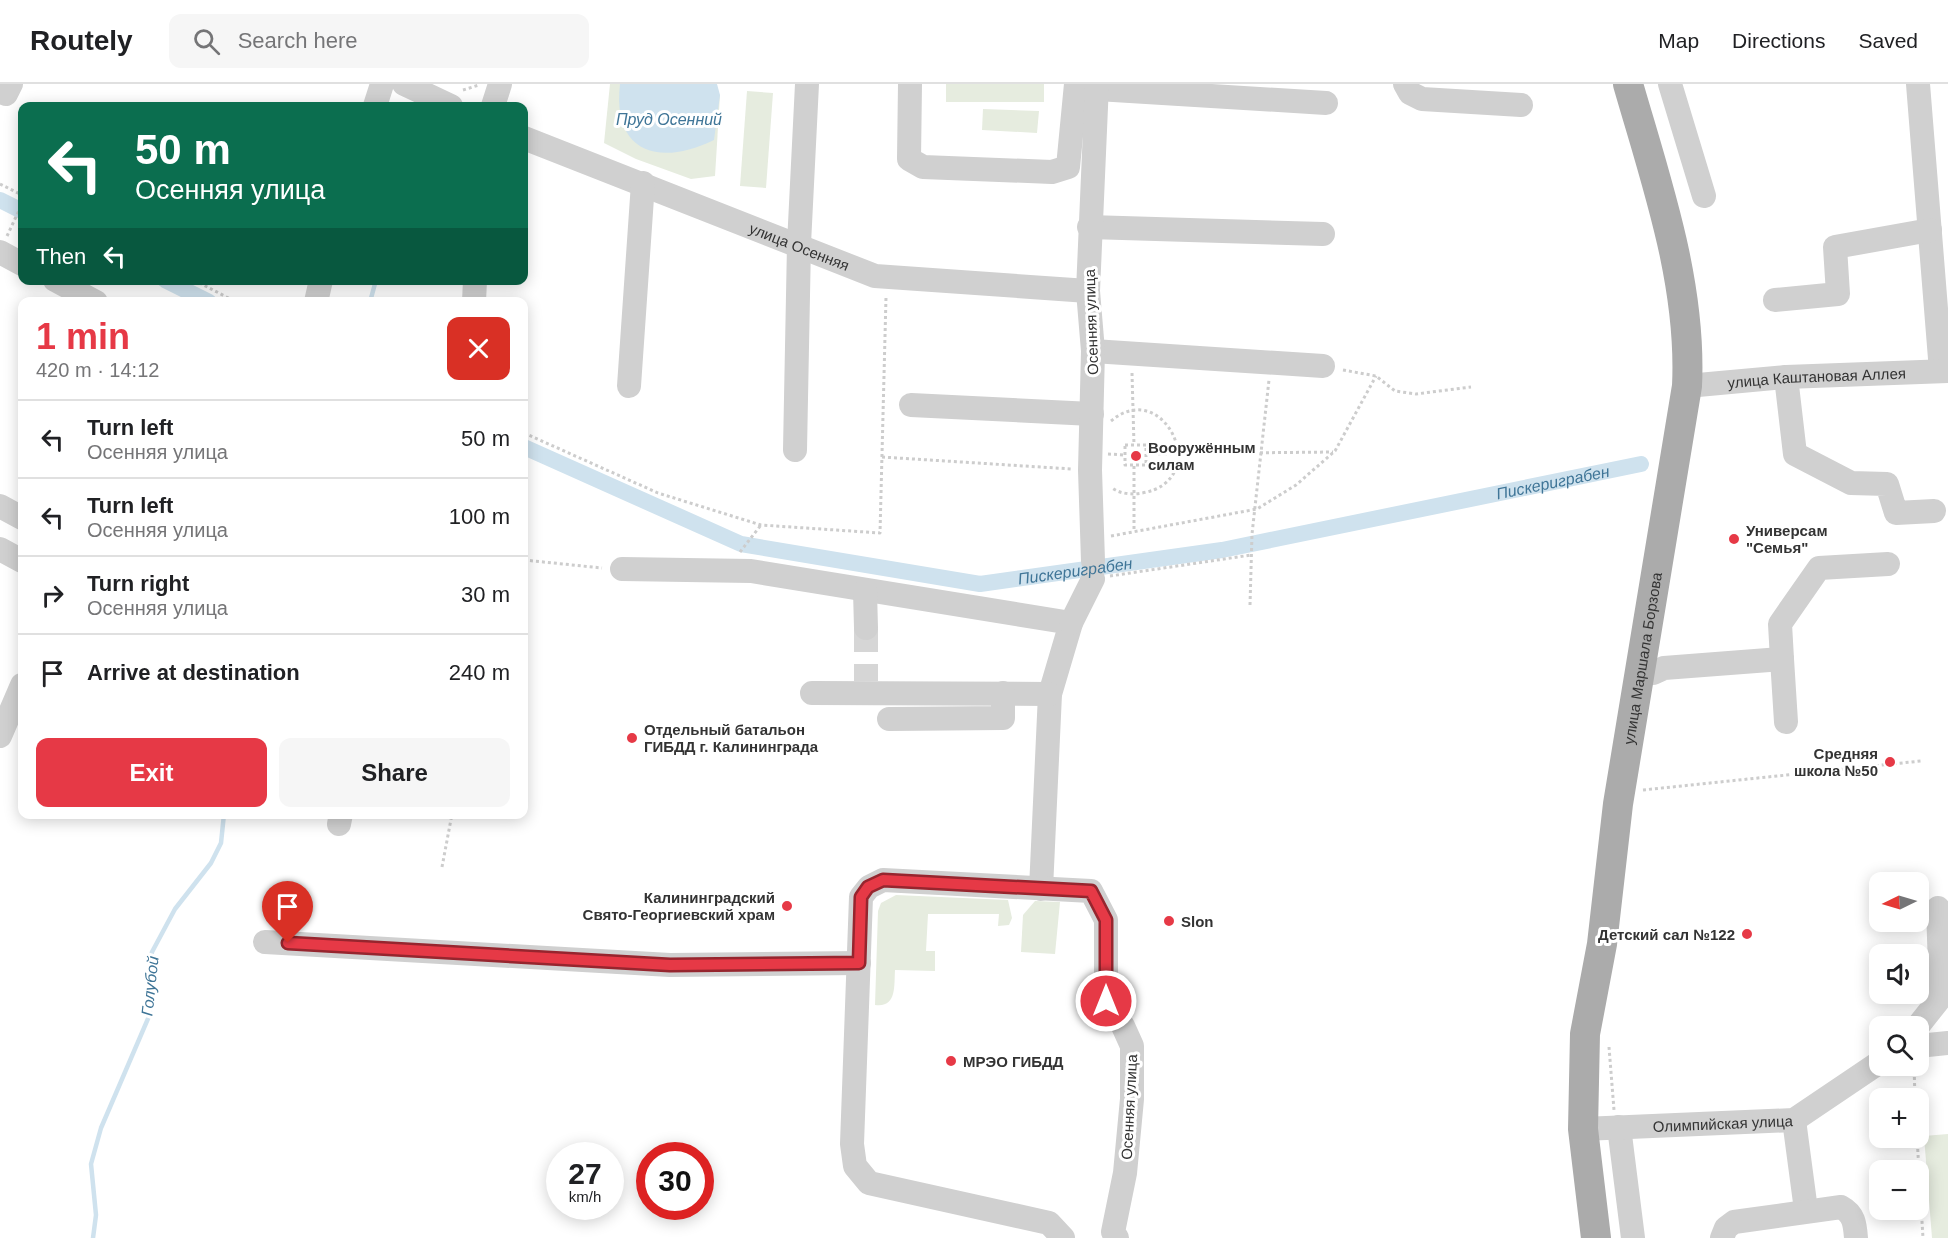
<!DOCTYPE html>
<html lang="en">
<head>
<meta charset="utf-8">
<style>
	body { margin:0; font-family:Arial,sans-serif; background:#f6f6f6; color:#202124; height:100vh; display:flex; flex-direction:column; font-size:22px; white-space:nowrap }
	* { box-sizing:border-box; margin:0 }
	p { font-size:20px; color:#757577 }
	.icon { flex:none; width:33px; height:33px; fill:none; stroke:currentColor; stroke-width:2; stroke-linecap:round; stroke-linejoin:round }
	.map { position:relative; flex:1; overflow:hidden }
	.details { position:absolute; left:18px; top:213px; width:510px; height:522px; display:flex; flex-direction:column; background:#fff; border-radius:12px; box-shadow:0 3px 15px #0003 }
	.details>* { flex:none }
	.top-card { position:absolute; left:18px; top:18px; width:510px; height:183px; border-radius:12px; box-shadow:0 3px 15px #0003; background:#0b6e4f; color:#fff; overflow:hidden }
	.needle { width:39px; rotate:265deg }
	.controls { position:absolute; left:1869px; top:788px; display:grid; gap:12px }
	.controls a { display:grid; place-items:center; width:60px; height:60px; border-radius:12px; background:#fff; box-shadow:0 3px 15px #0003; font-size:30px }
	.speed { position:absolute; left:546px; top:1058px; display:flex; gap:12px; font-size:30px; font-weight:700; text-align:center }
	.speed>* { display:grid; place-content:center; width:78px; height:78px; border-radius:50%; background:#fff; box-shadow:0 3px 15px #0003; line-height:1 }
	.speed small { font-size:15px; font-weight:400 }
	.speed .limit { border:9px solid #d22; background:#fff; color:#111 }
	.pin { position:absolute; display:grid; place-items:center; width:51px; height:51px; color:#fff; margin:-62px -26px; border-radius:50% 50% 50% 0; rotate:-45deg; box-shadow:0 0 6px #0007 }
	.pin .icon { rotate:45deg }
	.me { position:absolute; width:66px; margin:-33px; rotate:0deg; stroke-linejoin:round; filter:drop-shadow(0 0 4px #0008) }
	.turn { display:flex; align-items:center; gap:21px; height:126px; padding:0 18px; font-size:27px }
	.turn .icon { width:78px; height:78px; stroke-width:2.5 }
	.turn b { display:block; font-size:42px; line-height:51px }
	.then { display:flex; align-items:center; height:57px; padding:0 18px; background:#0003; gap:12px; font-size:22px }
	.round { display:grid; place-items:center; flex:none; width:63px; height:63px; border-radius:12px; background:#f6f6f6 }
	.head { display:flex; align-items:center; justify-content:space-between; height:102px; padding:0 18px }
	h1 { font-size:36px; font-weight:700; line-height:45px; color:#e63946 }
	.cta { display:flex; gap:12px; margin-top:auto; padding:12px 18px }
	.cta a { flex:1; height:69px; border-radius:12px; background:#e63946; color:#fff; font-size:24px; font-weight:700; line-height:69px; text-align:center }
	.cta a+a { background:#f6f6f6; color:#202124 }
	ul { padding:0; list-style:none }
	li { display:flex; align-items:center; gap:18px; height:78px; padding:0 18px; border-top:2px solid #e0e0e0 }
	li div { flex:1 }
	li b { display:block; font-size:22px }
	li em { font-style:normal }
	header { display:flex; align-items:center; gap:36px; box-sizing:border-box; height:84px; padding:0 30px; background:#fff; border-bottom:2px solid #e0e0e0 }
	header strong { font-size:28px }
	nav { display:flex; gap:33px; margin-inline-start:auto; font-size:21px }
	.search { width:420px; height:54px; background:#f6f6f6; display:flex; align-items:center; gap:15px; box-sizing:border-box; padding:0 21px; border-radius:12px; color:#757577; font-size:22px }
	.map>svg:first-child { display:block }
</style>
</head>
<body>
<header>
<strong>Routely</strong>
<div class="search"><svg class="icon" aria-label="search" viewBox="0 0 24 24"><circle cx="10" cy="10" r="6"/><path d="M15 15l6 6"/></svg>Search here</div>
<nav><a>Map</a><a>Directions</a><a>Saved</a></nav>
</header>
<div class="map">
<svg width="1948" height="1154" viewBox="0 0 1948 1154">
	<rect width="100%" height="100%" fill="#fff"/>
	<!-- green -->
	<g fill="#e6ecdf">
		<path d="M610,0H684L720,11L715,92L691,95L636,75L604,59Z"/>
		<rect x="946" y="0" width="98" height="18"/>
		<path d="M747,7L773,9L766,104L740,102Z"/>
		<path d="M983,25L1039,27L1037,49L982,46Z"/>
		<path d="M896,811L1008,816L1012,834L1009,841L998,842L999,830H928L926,867H935V887L895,886C894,902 897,924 875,921L878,827L881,819Z"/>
		<path d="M1035,817L1060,818L1055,870L1021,868L1023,831Z"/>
		<path d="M1948,1050V1154H1932L1924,1052Z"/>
	</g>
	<!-- water -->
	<path fill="#cfe2ee" d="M620,0H717L720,11L714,56C659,83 612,69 620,0Z"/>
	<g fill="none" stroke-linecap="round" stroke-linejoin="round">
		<!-- stream -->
		<g stroke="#cfe2ee" stroke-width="4.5">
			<path d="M370,218L376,196"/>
			<path d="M93,1154L96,1131L91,1080L101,1044L150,930L149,884L152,868L175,825L211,779L221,759L224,730"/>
		</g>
		<!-- canal -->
		<g stroke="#cfe2ee" stroke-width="16">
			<path d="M0,116L22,127"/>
			<path d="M165,196L209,218"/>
			<path id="s1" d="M524,363L741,460L980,500L1222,466L1641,380"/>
		</g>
		<!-- minor-tunnel -->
		<path stroke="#d6d6d6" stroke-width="24" stroke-dasharray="24 12" stroke-linecap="butt" d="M866,544V597"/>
		<!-- path -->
		<g stroke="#cdcdcd" stroke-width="3" stroke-dasharray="3 3" stroke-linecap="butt">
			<path d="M463,6L479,1"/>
			<path d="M0,100L22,111"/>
			<path d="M7,152L22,120"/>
			<path d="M194,196L236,218"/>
			<path d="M1343,286L1376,292L1395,307L1416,310L1471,303"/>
			<path d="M1132,289L1134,361"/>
			<path d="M1111,337C1164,292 1214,397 1142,409C1132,411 1119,410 1111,403"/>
			<path d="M524,349L658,409L761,441L880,449L886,213"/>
			<rect x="1125" y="361" width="21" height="20"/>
			<path d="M1108,370L1125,371"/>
			<path d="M1146,370L1333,368"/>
			<path d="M882,373L1072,385"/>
			<path d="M1134,445V381"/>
			<path d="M1111,452L1257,425L1296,401L1335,367L1376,292"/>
			<path d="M740,468L761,441"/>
			<path d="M524,476L602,484"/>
			<path d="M1110,492L1251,471"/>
			<path d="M1250,521L1252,450L1269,296"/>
			<path d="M1643,706L1921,677"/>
			<path d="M442,783L452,730"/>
			<path d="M1609,963L1614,1026"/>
			<path d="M1914,981L1915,1014"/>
			<path d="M1917,1053L1923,1154"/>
		</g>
		<!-- minor -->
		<g stroke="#d0d0d0" stroke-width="24">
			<path d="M404,0L451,22"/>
			<path d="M910,0L909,75L923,83L1052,88L1068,83L1076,0"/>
			<path d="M1405,0L1410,9L1422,15L1521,21"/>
			<path d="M1670,0L1704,112"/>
			<path d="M1918,0L1941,287"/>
			<path d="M1081,4L1326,19"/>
			<path d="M6,10L11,0"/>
			<path d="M375,22L382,0"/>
			<path d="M493,22L500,0"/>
			<path id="s2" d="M524,54L875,192L1088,207"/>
			<path d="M1089,143L1323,150"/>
			<path d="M0,168L22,180"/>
			<path d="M55,196L96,218"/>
			<path d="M1775,216L1838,210L1835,163L1930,146"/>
			<path d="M316,218L321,196"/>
			<path d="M474,218L475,196"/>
			<path d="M1093,267L1323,282"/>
			<path d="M1786,293L1795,370L1851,399L1887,400L1896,429L1934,427"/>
			<path d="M629,302L643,99"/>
			<path id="s3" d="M1687,302L1786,293L1948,287"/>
			<path d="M911,321L1092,330"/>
			<path d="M795,366L799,160L807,0"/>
			<path d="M0,422L22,434"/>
			<path d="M0,465L22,477"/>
			<path d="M1093,477L1090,386L1093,267L1088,207L1097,0"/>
			<path d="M622,485L751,487L1071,539L1050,610L1041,805"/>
			<path d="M865,507L866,544"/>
			<path d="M1071,539L1093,495"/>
			<path d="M1782,575L1780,540L1819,484L1888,480"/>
			<path d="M1639,587L1653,589L1664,584L1782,575L1786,638"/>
			<path d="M812,609L1050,610"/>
			<path d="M889,635L1003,634V609"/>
			<path d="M0,652L22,601"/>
			<path d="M339,740L341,730"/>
			<path d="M265,858L670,881L859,879"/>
			<path d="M1918,942L1941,913L1938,824"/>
			<path d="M1918,962L1948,959"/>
			<path d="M1794,1036L1806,1126"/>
			<path d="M1619,1043L1633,1154"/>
			<path id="s4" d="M1583,1045L1794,1036L1880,978"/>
			<path d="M1063,1154L1049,1139L869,1099L855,1082L852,1060L861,813L869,803L883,796L1091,807L1106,836V917L1123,942L1132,962V1015L1125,1089L1113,1148L1117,1154"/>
			<path d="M1722,1154L1726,1144L1734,1138L1841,1123C1854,1130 1855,1140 1856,1154"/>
		</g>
		<!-- major -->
		<path stroke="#ababab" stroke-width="30" id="s5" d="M1596,1154L1583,1045L1585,950L1602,860L1618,720L1687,302C1692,199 1656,97 1628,0"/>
	</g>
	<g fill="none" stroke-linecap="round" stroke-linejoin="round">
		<defs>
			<path id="route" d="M288,859L670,881L859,879L861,813L868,803L883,796L1091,807L1106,836V917"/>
		</defs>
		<!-- route casing -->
		<use href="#route" stroke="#96252e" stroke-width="15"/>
		<!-- route -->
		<use href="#route" stroke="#e63946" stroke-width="10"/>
	</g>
	<!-- markers -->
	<g fill="#e63946" stroke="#fff" stroke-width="2">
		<circle cx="1136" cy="372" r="6"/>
		<circle cx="1734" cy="455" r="6"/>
		<circle cx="632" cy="654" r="6"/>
		<circle cx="1890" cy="678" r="6"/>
		<circle cx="787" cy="822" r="6"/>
		<circle cx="1169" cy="837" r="6"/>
		<circle cx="1747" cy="850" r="6"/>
		<circle cx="951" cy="977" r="6"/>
	</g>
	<g text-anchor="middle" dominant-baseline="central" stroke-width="6" stroke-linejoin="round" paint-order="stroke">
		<!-- street labels -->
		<g font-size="15" fill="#333" stroke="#fff">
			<text stroke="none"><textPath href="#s2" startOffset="296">улица Осенняя</textPath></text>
			<text transform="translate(1091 238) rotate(-92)">Осенняя улица</text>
			<text stroke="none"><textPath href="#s3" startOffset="130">улица Каштановая Аллея</textPath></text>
			<text stroke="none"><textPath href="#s5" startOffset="585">улица Маршала Борзова</textPath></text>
			<text transform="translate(1129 1023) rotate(-87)">Осенняя улица</text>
			<text stroke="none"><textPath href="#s4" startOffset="140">Олимпийская улица</textPath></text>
		</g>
		<!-- poi labels -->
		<g font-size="15" font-weight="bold" fill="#333" stroke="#fff" text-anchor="start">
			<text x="1148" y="363">Вооружённым<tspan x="1148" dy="17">силам</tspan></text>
			<text x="1746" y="446">Универсам<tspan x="1746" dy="17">"Семья"</tspan></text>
			<text x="644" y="645">Отдельный батальон<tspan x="644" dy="17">ГИБДД г. Калининграда</tspan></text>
			<text x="1878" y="669" text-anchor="end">Средняя<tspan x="1878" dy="17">школа №50</tspan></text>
			<text x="775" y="813" text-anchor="end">Калининградский<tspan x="775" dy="17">Свято-Георгиевский храм</tspan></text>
			<text x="1181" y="837">Slon</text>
			<text x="1735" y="850" text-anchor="end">Детский сал №122</text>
			<text x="963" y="977">МРЭО ГИБДД</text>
		</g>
		<!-- water labels -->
		<g font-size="16" font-style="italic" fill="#3f7597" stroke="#fff">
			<text x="669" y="35">Пруд Осенний</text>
			<text stroke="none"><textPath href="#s1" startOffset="1062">Пискериграбен</textPath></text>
			<text stroke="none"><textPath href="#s1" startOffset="576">Пискериграбен</textPath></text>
			<text transform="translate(150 902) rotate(-84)">Голубой</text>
		</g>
	</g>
</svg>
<div class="controls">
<a><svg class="needle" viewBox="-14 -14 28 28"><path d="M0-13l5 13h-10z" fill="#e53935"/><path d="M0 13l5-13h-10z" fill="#757577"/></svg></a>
<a><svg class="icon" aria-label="sound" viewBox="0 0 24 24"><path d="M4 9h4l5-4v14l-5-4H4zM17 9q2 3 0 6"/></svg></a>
<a><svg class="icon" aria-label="search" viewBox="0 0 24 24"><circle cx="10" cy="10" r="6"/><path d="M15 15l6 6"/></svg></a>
<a>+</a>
<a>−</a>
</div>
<div class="speed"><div>27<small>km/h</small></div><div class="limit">30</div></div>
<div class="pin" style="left:288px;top:859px;background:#d93025"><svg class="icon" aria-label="arrive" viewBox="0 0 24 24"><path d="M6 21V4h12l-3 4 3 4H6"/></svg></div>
<svg class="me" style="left:1106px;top:917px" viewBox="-20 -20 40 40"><circle r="17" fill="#e63946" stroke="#fff" stroke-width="3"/><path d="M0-11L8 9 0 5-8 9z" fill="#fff"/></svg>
<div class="top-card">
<div class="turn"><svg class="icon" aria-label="left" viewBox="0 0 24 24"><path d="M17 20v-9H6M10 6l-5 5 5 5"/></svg><div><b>50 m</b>Осенняя улица</div></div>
<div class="then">Then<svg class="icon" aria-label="left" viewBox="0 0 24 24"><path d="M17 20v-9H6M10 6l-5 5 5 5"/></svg></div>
</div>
<section class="details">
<div class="head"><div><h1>1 min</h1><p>420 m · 14:12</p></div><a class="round" style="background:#d93025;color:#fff"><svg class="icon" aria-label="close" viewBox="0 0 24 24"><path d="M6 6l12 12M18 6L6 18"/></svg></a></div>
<ul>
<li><svg class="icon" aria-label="left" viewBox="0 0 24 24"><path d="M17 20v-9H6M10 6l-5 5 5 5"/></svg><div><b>Turn left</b><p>Осенняя улица</p></div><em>50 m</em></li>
<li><svg class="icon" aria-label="left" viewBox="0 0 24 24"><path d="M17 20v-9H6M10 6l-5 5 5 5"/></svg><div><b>Turn left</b><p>Осенняя улица</p></div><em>100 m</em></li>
<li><svg class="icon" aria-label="right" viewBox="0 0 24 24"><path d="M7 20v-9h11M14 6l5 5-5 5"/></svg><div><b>Turn right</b><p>Осенняя улица</p></div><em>30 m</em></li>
<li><svg class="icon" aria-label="arrive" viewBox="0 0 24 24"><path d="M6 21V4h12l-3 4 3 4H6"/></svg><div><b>Arrive at destination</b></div><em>240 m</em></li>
</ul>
<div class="cta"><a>Exit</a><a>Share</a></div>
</section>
</div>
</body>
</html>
